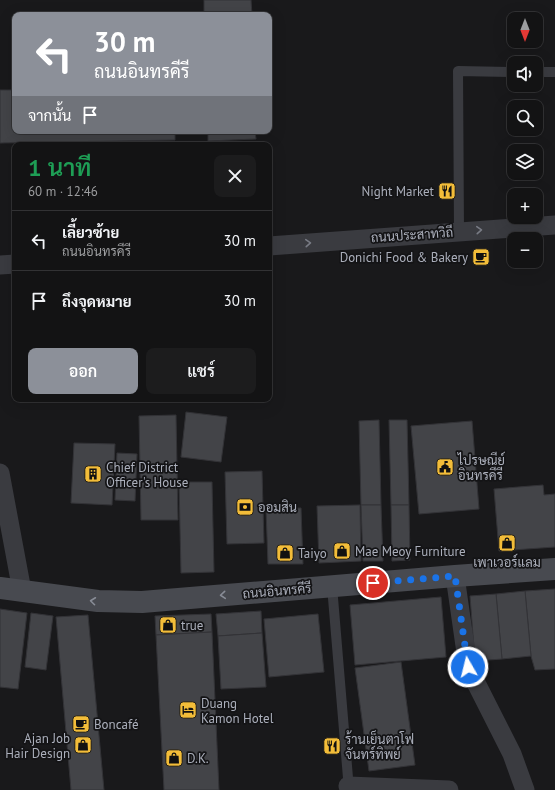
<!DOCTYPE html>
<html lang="th">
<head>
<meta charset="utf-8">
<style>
	body { margin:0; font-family:"PT Sans",Sarabun,sans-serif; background:#1c1c1d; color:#f1f3f6; height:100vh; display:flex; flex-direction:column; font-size:15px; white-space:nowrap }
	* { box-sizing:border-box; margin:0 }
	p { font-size:13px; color:#9d9ea0 }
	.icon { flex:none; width:22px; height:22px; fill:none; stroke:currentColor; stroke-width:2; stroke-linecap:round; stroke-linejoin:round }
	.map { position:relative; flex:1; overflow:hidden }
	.sheet { position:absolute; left:12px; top:142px; width:260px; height:260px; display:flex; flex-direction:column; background:#131314; border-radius:8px; box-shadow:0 4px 16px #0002,0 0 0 1px #323234 }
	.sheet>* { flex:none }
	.guide { position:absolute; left:12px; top:12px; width:260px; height:122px; border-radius:8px; box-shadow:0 4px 16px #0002,0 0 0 1px #323234; background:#8c9099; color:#fff; overflow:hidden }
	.needle { width:26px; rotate:180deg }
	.buttons { position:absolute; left:507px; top:12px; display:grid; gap:8px }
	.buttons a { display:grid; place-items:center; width:36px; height:36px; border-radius:8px; background:#131314; box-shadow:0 4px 16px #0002,0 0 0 1px #323234; font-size:20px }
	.pin { position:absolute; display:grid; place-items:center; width:34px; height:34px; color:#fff; margin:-17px; border:2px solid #fff; border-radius:50%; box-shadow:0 1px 4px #0007 }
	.me { position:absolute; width:44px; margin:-22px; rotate:352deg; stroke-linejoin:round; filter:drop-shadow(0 0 3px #0008) }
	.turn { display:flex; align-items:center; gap:14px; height:84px; padding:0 16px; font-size:18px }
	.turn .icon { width:52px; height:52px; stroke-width:2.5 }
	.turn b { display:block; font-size:28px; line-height:34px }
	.then { display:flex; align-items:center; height:38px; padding:0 16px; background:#0003; gap:8px; font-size:15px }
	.round { display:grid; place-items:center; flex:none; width:42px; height:42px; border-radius:8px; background:#1c1c1d }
	.head { display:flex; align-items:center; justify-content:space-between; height:68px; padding:0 16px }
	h1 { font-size:24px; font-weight:600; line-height:30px; color:#1e9e55 }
	.primary-button { display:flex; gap:8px; margin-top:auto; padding:8px 16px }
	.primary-button a { flex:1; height:46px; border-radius:8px; background:#8c9099; color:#fff; font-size:16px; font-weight:600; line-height:46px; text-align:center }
	.primary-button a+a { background:#1c1c1d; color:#f1f3f6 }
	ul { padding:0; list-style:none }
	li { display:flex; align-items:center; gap:12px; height:60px; padding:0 16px; border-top:1px solid #323234 }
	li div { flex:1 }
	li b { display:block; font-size:15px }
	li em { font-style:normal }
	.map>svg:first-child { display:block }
</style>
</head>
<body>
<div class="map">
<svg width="555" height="790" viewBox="0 0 555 790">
	<rect width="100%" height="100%" fill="#19191b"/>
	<!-- building -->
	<g fill="#434448" stroke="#333337">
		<path d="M204,0H251L252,15H204Z"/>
		<path d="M0,90H15V131H175V140L0,143Z"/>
		<path d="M208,131H255L256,139L208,141Z"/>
		<path d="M186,412L227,417L221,462L181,457Z"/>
		<path d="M176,415L178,520H141L139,416Z"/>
		<path d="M379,420L381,505H361L359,421Z"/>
		<path d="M389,420H407L409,505H391Z"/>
		<path d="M472,421L479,509L419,514L411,426Z"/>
		<path d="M74,443L115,444L112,505L71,503Z"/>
		<path d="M117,453L137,454L135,501L115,500Z"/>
		<path d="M262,471L264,543L227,544L225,472Z"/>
		<path d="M179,482H212L214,572L181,573Z"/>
		<path d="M543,485L544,495L555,494V547L499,551L494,489Z"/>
		<path d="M360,505L361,561L319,563L317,506Z"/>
		<path d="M361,505H381L383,561H363Z"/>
		<path d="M391,505H409L410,560L392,561Z"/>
		<path d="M301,508L303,564H268L266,509Z"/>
		<path d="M555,589V669L535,670L531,656L525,591Z"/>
		<path d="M525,591L531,656L502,659L496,594Z"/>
		<path d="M496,594L502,659L475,661L470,596Z"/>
		<path d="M441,597L446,657L355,665L350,605Z"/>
		<path d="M0,609L27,613L18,689L0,687Z"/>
		<path d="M261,611L262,633L218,636L216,614Z"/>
		<path d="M31,613L53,616L46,670L25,667Z"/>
		<path d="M211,614L212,632L156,635L155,616Z"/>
		<path d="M318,614L324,672L269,677L264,619Z"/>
		<path d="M88,615L104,790H71L56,617Z"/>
		<path d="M212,632L219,790H164L156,635Z"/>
		<path d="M262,633L266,687L221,689L218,636Z"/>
		<path d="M401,662L415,765L369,771L355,668Z"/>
	</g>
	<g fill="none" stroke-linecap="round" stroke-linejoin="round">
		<!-- lane -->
		<g stroke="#3a3b40" stroke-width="10">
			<path d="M536,72H555"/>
			<path d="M459,232L458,71L514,72"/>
			<path d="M332,586L349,790"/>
		</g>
		<!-- street -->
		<g stroke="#3a3b40" stroke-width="19">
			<path d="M269,246L555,225"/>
			<path d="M0,265L15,264"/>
			<path d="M0,473L22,591"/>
			<path d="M455,576L468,667L512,754L525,790"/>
			<path d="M348,786L449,790"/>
		</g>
		<!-- secondary -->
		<path stroke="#484a50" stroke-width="22" d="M0,588L98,601L142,602L455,576L555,569"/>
	</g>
	<!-- one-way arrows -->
	<defs><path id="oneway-chevron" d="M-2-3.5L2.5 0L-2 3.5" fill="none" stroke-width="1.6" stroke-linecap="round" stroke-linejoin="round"/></defs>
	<g stroke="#787b84">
		<use href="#oneway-chevron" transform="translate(479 230) rotate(-4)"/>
		<use href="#oneway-chevron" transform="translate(308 243) rotate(-4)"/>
	</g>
	<g stroke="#888c96">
		<use href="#oneway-chevron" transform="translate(223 595) rotate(175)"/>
		<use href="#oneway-chevron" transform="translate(93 601) rotate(-173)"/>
	</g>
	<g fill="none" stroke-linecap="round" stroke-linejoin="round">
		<!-- route -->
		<path stroke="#1a73e8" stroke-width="7" stroke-dasharray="0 12.6" d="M373,583L455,576L468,667"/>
	</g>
	<!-- icons -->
	<defs>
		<symbol id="restaurant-square" viewBox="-11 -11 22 22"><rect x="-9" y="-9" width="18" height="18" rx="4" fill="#f3bd39" stroke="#141416"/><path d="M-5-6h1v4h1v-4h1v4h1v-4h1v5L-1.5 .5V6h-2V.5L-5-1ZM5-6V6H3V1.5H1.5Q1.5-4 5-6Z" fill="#111"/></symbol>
		<symbol id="cafe-square" viewBox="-11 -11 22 22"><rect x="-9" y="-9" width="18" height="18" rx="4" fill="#f3bd39" stroke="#141416"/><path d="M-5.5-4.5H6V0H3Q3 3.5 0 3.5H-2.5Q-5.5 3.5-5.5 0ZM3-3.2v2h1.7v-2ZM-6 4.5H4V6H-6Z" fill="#111"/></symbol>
		<symbol id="civic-square" viewBox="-11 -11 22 22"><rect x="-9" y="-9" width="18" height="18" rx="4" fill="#f3bd39" stroke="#141416"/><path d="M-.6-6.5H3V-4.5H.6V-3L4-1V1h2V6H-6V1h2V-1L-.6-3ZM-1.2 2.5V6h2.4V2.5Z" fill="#111"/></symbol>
		<symbol id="building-square" viewBox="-11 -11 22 22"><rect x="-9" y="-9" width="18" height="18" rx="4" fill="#f3bd39" stroke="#141416"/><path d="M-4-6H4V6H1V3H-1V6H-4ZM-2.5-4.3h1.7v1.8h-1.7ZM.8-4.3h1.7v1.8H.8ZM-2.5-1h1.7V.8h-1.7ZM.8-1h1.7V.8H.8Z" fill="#111"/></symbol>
		<symbol id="bank-square" viewBox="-11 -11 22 22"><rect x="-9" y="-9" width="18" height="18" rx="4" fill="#f3bd39" stroke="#141416"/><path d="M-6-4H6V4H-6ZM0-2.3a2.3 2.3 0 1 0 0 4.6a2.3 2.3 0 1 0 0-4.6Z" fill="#111"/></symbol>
		<symbol id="shop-square" viewBox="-11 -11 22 22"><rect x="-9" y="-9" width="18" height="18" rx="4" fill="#f3bd39" stroke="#141416"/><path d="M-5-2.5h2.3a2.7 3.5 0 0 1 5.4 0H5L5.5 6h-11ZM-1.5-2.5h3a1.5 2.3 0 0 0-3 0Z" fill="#111"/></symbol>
		<symbol id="hotel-square" viewBox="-11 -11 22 22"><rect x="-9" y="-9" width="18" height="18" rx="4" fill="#f3bd39" stroke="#141416"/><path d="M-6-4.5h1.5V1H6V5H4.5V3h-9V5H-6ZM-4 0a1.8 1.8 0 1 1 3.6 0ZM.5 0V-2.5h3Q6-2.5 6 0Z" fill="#111"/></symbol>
	</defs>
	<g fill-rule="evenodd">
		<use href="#restaurant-square" x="437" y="181" width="20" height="20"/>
		<use href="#cafe-square" x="471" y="247" width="20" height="20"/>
		<use href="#civic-square" x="435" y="457" width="20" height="20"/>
		<use href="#building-square" x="83" y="464" width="20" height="20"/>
		<use href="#bank-square" x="235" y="497" width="20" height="20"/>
		<use href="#shop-square" x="497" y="533" width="20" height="20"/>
		<use href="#shop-square" x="332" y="541" width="20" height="20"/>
		<use href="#shop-square" x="275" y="543" width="20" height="20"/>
		<use href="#shop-square" x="158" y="615" width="20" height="20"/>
		<use href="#hotel-square" x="178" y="700" width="20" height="20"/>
		<use href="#cafe-square" x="71" y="714" width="20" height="20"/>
		<use href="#shop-square" x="73" y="735" width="20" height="20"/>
		<use href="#restaurant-square" x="322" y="736" width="20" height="20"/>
		<use href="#shop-square" x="164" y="748" width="20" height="20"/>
	</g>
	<g text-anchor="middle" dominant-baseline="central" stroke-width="3.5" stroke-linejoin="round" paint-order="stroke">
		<!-- poi labels -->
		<g font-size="13" fill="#abafbb" stroke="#141416" text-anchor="start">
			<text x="434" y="191" text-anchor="end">Night Market</text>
			<text x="468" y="257" text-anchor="end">Donichi Food &amp; Bakery</text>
			<text x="458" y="460">ไปรษณีย์<tspan x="458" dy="15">อินทรคีรี</tspan></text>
			<text x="106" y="467">Chief District<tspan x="106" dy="15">Officer's House</tspan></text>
			<text x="258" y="507">ออมสิน</text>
			<text x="355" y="551">Mae Meoy Furniture</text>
			<text x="298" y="553">Taiyo</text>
			<text x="507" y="562" text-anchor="middle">เพาเวอร์แลม</text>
			<text x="181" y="625">true</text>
			<text x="201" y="703">Duang<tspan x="201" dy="15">Kamon Hotel</tspan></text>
			<text x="94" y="724">Boncafé</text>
			<text x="70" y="738" text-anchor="end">Ajan Job<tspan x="70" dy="15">Hair Design</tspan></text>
			<text x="345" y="739">ร้านเย็นตาโฟ<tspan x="345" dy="15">จันทร์ทิพย์</tspan></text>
			<text x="187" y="758">D.K.</text>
		</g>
		<!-- street labels -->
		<g font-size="13" fill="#abafbb" stroke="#141416">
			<text transform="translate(412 235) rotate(-4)">ถนนประสาทวิถี</text>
			<text transform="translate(277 591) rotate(-5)">ถนนอินทรคีรี</text>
		</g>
	</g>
</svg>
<div class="buttons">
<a><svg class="needle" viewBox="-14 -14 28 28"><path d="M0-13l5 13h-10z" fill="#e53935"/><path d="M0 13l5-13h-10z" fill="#9d9ea0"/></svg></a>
<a><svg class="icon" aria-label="sound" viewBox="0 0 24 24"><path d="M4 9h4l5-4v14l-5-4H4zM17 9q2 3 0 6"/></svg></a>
<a><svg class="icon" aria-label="search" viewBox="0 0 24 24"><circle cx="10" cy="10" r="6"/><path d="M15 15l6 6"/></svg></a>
<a><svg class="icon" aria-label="layers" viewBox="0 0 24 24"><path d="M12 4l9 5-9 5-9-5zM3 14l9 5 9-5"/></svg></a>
<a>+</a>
<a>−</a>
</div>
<div class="pin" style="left:373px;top:583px;background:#d93025"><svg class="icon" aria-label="arrive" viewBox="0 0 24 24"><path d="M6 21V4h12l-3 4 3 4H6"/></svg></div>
<svg class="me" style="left:468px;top:667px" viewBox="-20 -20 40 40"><circle r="17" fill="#1a73e8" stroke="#fff" stroke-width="3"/><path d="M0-11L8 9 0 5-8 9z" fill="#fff"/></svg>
<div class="guide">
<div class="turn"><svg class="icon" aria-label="left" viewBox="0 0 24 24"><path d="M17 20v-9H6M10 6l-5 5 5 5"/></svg><div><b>30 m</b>ถนนอินทรคีรี</div></div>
<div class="then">จากนั้น<svg class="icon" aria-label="arrive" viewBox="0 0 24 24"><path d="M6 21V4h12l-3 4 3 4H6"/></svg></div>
</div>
<section class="sheet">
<div class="head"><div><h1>1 นาที</h1><p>60 m · 12:46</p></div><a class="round"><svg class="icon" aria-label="close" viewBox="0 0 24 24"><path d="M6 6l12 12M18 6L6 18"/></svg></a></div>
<ul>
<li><svg class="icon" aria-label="left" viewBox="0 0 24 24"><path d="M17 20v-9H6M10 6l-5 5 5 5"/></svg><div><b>เลี้ยวซ้าย</b><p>ถนนอินทรคีรี</p></div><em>30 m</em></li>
<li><svg class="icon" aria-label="arrive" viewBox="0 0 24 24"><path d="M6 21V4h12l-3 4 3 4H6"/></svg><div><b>ถึงจุดหมาย</b></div><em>30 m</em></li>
</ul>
<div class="primary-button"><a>ออก</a><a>แชร์</a></div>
</section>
</div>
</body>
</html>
